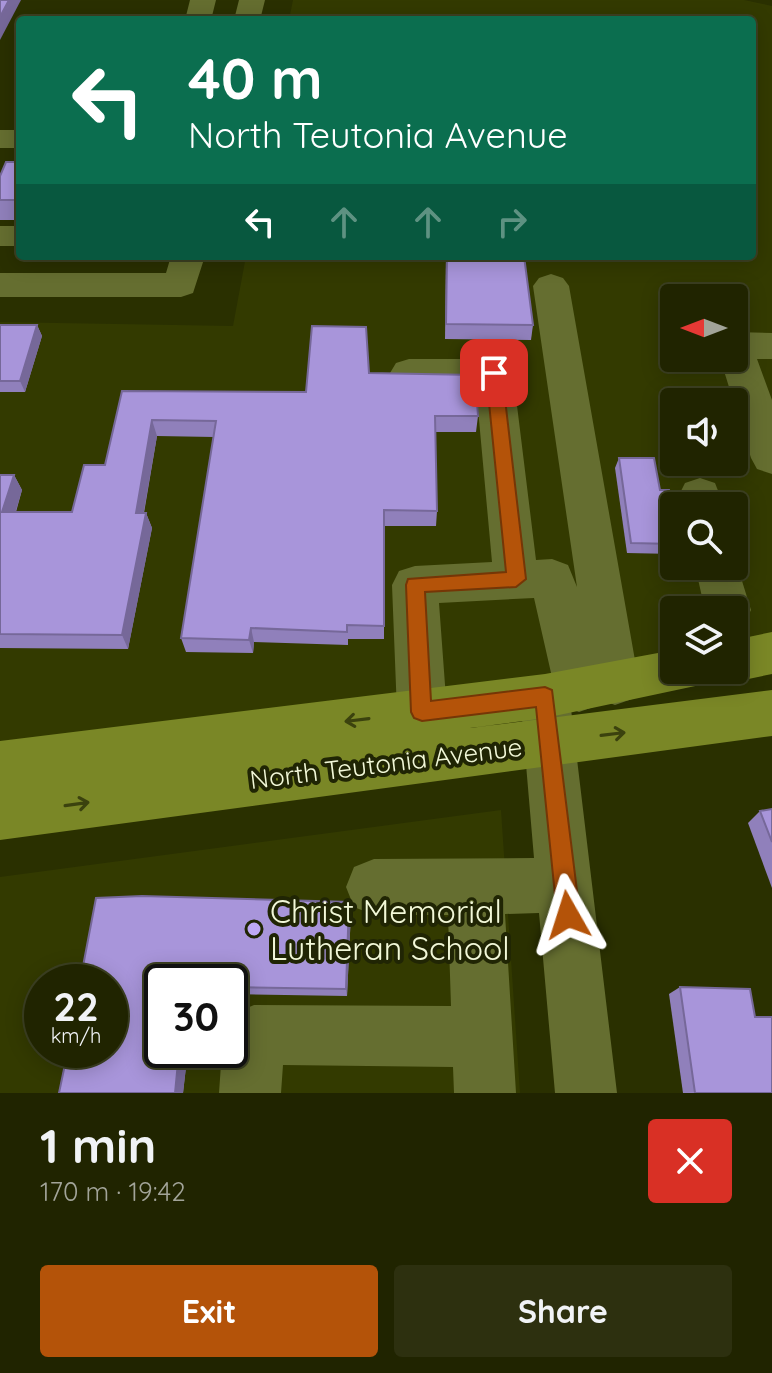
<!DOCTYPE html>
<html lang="en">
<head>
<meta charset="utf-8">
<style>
	body { margin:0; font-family:Quicksand,sans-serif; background:#2d300f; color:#f1f3f6; height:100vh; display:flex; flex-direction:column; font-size:30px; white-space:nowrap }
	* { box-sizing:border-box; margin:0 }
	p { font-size:26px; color:#a2a499 }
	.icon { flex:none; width:44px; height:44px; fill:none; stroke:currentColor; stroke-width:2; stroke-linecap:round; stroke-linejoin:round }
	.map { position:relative; height:1093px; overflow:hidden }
	.sheet { display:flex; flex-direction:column; background:#202400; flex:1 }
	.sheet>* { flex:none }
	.top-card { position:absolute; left:16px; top:16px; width:740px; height:244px; border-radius:8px; box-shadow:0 4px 20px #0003,0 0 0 2px #3d4122; background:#0b6e4f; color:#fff; overflow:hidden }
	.needle { width:52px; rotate:270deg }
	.tools { position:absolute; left:660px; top:284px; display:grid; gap:16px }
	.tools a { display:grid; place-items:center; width:88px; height:88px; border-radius:8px; background:#202400; box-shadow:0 4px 20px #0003,0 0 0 2px #3d4122; font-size:40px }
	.speed { position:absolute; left:24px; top:964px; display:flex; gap:16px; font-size:40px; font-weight:700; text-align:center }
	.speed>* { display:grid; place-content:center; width:104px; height:104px; border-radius:50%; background:#202400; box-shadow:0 4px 20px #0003,0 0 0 2px #3d4122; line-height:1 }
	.speed small { font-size:20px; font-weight:400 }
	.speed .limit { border:4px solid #111; border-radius:12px; background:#fff; color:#111 }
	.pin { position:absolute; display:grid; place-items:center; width:68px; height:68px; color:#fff; margin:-34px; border-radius:16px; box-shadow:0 4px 12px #0006 }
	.me { position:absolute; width:88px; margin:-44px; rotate:354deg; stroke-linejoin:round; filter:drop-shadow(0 0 6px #0008) }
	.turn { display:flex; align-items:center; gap:28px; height:168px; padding:0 40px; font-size:36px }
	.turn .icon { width:104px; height:104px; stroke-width:2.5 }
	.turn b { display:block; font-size:56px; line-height:68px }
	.lanes { display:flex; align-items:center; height:76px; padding:0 40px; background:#0003; justify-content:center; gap:40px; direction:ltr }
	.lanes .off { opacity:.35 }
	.round { display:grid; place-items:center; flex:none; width:84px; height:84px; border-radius:8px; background:#2d300f }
	.overview { display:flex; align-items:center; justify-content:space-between; height:136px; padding:0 40px }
	h1 { font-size:48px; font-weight:700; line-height:60px }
	.cta { display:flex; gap:16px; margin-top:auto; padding:16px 40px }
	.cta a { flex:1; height:92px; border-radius:8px; background:#b45309; color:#fff; font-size:32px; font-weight:700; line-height:92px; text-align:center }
	.cta a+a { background:#2d300f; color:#f1f3f6 }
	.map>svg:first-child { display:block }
</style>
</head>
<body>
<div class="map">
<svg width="772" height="1093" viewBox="0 0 772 1093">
	<rect width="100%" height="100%" fill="#2a3000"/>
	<!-- built -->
	<g fill="#333a00" fill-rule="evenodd">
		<path d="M293,0H744L772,6V653L734,661V610H674V670L0,766V322L233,326L246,256H752V20H289ZM674,298H734V358H674ZM674,402H734V462H674ZM674,506H734V566H674Z"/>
		<path d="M501,810L520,1093H0V877ZM42,982H110V1050H42ZM162,982H230V1050H162Z"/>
	</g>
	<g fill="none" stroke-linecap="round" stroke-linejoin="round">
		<!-- minor -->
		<g fill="#656e30" fill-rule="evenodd">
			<path d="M190,0H216L211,20H185Z"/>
			<path d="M239,0H265L260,20H234Z"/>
			<rect x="0" y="130" width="20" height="18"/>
			<rect x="0" y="226" width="20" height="20"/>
			<path d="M171,256H205L193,293L181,297H0V273H166Z"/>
			<path d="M551,274L563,278L569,286L639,683L632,699L615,705L599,699L596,706L579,712L571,709L617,1093H555L539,913L505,914L516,1093H454L453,1067L283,1065L281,1093H219L222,1050H230L233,1014L254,1005L451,1006L448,915H374L354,907L346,887L354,867L374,859L534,858L521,706L529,690L546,683L554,686L534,598L439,603L447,712L440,728L422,735L404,728L397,712L392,585L399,571L415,566L492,562L476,387H409L396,383L390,373L396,363L409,359H494L507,363L513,373L536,560L552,559L568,565L577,587L533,286L539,278Z"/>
			<path d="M734,332L772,333V359H757L772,400V474L757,469L751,458L720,358H734Z"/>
			<path d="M700,478L715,483L724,506H682L679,495L685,483Z"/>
			<path d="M734,555L751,610L744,624L734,628V610H705L695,566H734Z"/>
		</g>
		<!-- major -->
		<g fill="#7a8726" fill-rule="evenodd">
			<path d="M772,632V674L734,682L717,676L714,670H734V640Z"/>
			<path d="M674,650V670H707L700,685L545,718L470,728L772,690V736L0,840V741L545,674Z"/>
		</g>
	</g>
	<!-- wall -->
	<g fill="#9080bb">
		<path d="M20,162V220H0V176Z"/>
		<path d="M446,256H524L533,325L531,340L445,339Z"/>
		<path d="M0,325H37L42,336L25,392H0Z"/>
		<path d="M369,373L478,416L476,432H435L437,511L436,526H384V639H348V645L254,642L253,653L186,652L181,638L214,437L157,436L144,513H146L152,528L128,649L0,648V475H14L22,490L16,512H72L105,465L122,391L306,392Z"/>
		<path d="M619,458L660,490L674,511V554L627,553L615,468Z"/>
		<path d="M772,809V888L748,823L760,811Z"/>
		<path d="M96,898L349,902L351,912L347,996L230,994V982H162L160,1062L186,1067L183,1093H59Z"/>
		<path d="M680,987L772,1093H683L669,994Z"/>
	</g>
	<!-- shaded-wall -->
	<g fill="#766899">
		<path d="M9,0H21L0,40V17Z"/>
		<path d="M37,325L42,336L25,392L20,381Z"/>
		<path d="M152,420L157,436L141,528L136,513Z"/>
		<path d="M14,475L22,490L11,527L2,512Z"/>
		<path d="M146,513L152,528L128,649L122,635Z"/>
		<path d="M251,628L254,642L253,653L249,640Z"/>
		<path d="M349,902L351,912L347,996L346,989Z"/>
		<path d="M162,986V1048L159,1066L151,1062Z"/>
		<path d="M178,1062L186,1067L183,1093H175Z"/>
	</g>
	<!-- building -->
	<g fill="#a895da" stroke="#766899" stroke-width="2">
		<path d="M0,0H9L0,17Z"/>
		<path d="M6,162H20V200H0V176Z"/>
		<path d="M447,256H524L533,325L446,324Z"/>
		<path d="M0,325H37L20,381H0Z"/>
		<path d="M312,326L366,327L369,373L475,375L478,416H435L437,511L384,510V626L347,625V632L251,628L249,640L181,638L216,421L152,420L136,513H146L122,635L0,634V475H14L2,512H72L84,465H105L122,391L306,392Z"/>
		<path d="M619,458H654L660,490H669L674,511V544L631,543Z"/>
		<path d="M772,809V842L760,811Z"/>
		<path d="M142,896L349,902L346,989L230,987V982H162L151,1062H178L175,1093H59L68,1050H110V982H80L96,898Z"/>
		<path d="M680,987L750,989L755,1017H772V1093H695Z"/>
	</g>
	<!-- one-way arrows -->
	<defs><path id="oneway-shaft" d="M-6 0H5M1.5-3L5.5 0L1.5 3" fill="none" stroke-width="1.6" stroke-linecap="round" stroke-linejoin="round" transform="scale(2)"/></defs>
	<g stroke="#3b420e">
		<use href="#oneway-shaft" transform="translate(357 720) rotate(173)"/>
		<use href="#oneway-shaft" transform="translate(613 734) rotate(-7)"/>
		<use href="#oneway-shaft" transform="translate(77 804) rotate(-8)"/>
	</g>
	<!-- route -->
	<path fill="#b45309" stroke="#753606" stroke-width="2" d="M494,367L502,373L526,579L516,587L425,592L431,701L545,687L552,690L580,915L576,923L568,927L560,923L557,915L536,707L422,721L414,718L411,712L406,585L408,579L506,572L486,373Z"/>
	<!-- markers -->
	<circle fill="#bea9f4" stroke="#202504" stroke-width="3" cx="254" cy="929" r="8"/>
	<g text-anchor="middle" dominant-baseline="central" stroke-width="8" stroke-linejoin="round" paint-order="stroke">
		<!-- street labels -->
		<g font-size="26" fill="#f2f8d8" stroke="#202504">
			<text transform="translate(386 763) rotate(-7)">North Teutonia Avenue</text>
		</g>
		<!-- near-poi labels -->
		<g font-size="32" fill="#f2f8d8" stroke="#202504" text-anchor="start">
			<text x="270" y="911">Christ Memorial<tspan x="270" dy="37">Lutheran School</tspan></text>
		</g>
	</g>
</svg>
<div class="tools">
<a><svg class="needle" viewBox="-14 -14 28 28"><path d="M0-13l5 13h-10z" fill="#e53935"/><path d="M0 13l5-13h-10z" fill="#a2a499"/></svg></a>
<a><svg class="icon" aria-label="sound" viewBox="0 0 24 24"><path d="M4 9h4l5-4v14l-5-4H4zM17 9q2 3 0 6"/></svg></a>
<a><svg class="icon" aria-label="search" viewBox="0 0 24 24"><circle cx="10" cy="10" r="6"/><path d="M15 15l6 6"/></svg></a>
<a><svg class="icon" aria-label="layers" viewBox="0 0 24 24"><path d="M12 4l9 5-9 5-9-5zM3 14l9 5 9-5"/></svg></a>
</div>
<div class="speed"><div>22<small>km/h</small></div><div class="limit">30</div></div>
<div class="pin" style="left:494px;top:373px;background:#d93025"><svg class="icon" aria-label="arrive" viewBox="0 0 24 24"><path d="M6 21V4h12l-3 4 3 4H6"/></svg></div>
<svg class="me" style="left:568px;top:915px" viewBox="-20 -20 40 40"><path d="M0-17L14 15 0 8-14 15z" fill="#b45309" stroke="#fff" stroke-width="4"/></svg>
<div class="top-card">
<div class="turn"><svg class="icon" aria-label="left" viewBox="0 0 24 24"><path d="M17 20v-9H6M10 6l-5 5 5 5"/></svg><div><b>40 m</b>North Teutonia Avenue</div></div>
<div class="lanes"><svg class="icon" aria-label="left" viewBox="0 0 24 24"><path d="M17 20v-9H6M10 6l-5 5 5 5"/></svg><svg class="icon off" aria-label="ahead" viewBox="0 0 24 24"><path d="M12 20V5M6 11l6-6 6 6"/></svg><svg class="icon off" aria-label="ahead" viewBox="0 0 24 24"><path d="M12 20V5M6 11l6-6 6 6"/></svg><svg class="icon off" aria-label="right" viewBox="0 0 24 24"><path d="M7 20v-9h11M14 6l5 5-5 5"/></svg></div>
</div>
</div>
<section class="sheet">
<div class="overview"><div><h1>1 min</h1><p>170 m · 19:42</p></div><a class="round" style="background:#d93025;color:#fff"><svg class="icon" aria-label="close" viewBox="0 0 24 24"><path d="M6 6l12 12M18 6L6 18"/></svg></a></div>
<div class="cta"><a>Exit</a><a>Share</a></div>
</section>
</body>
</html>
